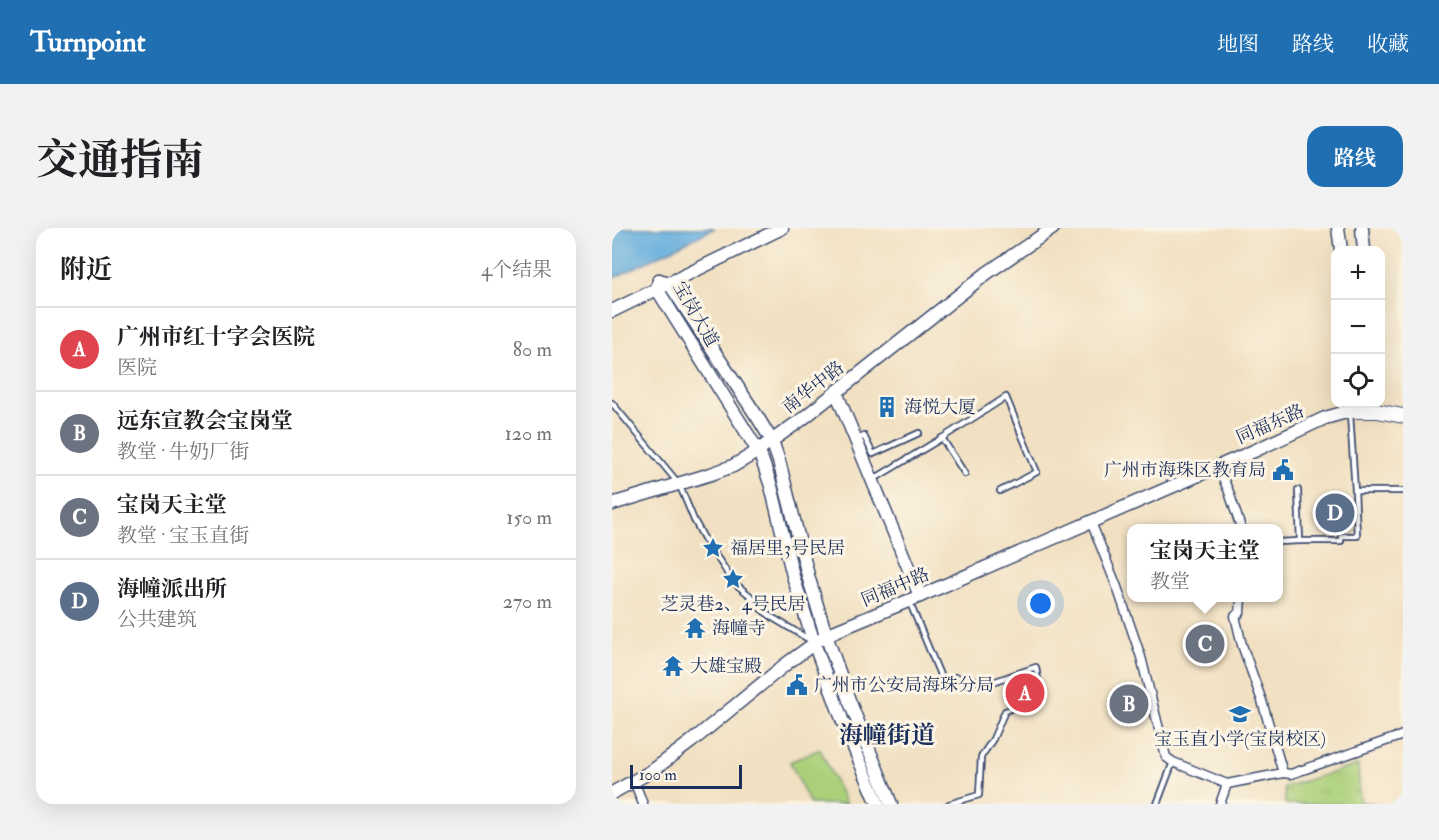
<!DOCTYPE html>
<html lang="zh">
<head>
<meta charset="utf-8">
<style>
  body { margin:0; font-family:"IM FELL Double Pica","Noto Serif SC",serif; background:#f2f2f2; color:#202124 }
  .controls { position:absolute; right:18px; top:18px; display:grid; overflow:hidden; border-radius:12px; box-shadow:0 6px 24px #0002 }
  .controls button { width:54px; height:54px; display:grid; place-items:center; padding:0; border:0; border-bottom:2px solid #e0e0e0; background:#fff; color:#202124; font:30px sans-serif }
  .scale { position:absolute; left:18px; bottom:15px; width:112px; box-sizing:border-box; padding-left:6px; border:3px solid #1b2f5e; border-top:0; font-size:16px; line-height:21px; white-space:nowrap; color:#1b2f5e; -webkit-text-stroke:4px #fcf5e5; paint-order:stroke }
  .you { position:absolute; left:429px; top:376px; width:21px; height:21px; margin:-15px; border:4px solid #fff; border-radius:50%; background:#1a73e8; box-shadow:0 0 0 9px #1a73e833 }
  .badge { display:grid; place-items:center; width:39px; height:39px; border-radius:50%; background:#1f6fb2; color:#fff; font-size:20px; font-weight:700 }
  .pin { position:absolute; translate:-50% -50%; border:3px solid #fff; box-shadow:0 2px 6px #0006 }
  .popup { position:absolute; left:515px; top:296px; width:156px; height:78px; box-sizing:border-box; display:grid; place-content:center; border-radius:12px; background:#fff; filter:drop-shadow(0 2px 4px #0005); font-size:20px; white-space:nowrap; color:#757577 }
  .popup b { font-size:22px; color:#202124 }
  .popup::after { content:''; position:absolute; left:50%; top:100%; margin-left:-12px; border:12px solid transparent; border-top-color:#fff }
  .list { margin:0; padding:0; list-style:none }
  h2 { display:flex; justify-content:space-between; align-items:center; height:78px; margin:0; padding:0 24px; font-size:26px }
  h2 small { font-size:20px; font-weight:400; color:#757577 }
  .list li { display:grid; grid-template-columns:39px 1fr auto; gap:18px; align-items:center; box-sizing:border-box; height:84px; padding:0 24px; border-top:2px solid #e0e0e0 }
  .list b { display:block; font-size:22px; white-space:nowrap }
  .list p { margin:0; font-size:20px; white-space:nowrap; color:#757577 }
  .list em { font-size:20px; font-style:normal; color:#757577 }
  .icon { flex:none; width:33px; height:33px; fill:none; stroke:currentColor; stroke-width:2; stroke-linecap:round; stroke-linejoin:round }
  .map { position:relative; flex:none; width:791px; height:576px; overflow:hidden; border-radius:18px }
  header { display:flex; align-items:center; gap:36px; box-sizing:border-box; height:84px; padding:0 30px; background:#1f6fb2; color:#fff }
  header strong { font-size:28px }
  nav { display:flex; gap:33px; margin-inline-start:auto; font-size:21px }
  .intro { display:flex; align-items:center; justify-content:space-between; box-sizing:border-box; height:144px; padding:0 36px }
  h1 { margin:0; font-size:42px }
  .button { padding:15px 27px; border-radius:18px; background:#1f6fb2; color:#fff; font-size:21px; font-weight:700 }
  main { display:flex; gap:36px; padding:0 36px }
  aside { flex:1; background:#fff; border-radius:18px; box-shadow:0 6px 24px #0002 }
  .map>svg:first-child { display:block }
</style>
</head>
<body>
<header>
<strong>Turnpoint</strong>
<nav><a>地图</a><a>路线</a><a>收藏</a></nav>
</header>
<div class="intro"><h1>交通指南</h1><a class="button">路线</a></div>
<main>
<aside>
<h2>附近<small>4个结果</small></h2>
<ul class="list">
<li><span class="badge" style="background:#e0444e">A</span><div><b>广州市红十字会医院</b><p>医院</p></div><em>80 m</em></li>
<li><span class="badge" style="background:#6b7280">B</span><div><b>远东宣教会宝岗堂</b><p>教堂 · 牛奶厂街</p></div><em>120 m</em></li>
<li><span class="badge" style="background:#6b7280">C</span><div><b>宝岗天主堂</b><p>教堂 · 宝玉直街</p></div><em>150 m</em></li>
<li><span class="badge" style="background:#5c6f8a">D</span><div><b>海幢派出所</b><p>公共建筑</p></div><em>270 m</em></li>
</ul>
</aside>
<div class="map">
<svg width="791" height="576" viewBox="0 0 791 576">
  <defs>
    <pattern id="grass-tufts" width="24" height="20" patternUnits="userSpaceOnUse" patternTransform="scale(1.5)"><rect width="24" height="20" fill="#acd07a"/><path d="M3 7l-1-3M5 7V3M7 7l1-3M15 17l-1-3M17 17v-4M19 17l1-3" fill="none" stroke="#93b36c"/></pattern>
  </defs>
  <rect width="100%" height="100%" fill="#fcf5e5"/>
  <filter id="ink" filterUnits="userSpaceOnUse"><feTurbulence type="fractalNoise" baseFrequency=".0167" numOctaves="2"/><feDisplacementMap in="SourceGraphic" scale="12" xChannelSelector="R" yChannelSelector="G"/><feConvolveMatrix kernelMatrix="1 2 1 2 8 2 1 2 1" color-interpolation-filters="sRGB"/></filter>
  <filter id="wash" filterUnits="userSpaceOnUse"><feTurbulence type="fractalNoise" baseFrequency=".008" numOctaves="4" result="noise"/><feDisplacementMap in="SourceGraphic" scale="24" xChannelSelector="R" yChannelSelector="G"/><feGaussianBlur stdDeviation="1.35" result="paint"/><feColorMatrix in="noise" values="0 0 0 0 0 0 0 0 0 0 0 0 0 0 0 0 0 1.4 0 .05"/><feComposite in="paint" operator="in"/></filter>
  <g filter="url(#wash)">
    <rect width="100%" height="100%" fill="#f1e0c1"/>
    <!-- grass -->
    <path fill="url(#grass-tufts)" stroke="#64806c" stroke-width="1.5" d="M 746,537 L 748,574 L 767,576 L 673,576 L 672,559 Z"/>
    <!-- garden -->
    <path fill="#acd07a" stroke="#64806c" stroke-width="1.5" d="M 208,521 L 234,576 L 198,576 L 178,534 Z"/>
    <!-- water -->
    <path fill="#64addc" stroke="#406e9d" stroke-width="1.5" d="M 0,0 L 103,0 L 0,51 Z"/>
  </g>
  <g filter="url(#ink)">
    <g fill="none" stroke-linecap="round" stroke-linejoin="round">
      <defs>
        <g id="lane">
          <path d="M 0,175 L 67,256 L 82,292 L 93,312 L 111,338 L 120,353 L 141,370 L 148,380 L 161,390 L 198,412"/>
          <path d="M 738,186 L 743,263 L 791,263"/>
          <path d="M 330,210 L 394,169 L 425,244 L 388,263"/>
          <path d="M 246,211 L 252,208 L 261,226 L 307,205"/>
          <path d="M 262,251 L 330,210 L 353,246"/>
          <path d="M 686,262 L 688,313 L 729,313 L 729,308 L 745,308 L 743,263"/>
          <path d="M 666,314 L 688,313"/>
          <path d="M 297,373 L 331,454 L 343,449 L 378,455 L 424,439 L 429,470 L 393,483 L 381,511 L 369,529 L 367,567 L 337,576"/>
          <path d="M 545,576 L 561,534"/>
        </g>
        <g id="street">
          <path d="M 606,239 L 617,264 L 629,300"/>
          <path d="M 479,294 L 505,359 L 529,429 L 554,529 L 561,534 L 615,556 L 608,576"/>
          <path d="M 671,545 L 679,546 L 791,507"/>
          <path d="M 22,553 L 31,576"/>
          <path d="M 615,556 L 671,545 L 650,473 L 630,417 L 623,388 L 628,385 L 629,370"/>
        </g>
        <g id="secondary">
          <path d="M 726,0 L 729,22"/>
          <path d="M 750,0 L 752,22"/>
          <path d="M 47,52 L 57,55 L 146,190 L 160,213 L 167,233 L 197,351 L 214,407 L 237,472 L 279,576"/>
          <path d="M 47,52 L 45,61 L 148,226 L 159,258 L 181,348 L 202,415 L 231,494 L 266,576"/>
          <path d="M 0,83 L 170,0"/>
          <path d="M 224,164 L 308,368"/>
          <path d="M 0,276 L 99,246 L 121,238 L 138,228 L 189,192 L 375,45 L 441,0"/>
          <path d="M 0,565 L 40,543 L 80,513 L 174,436 L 214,407 L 308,368 L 642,223 L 713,190 L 738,183 L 744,176"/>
        </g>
        <path id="primary" d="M 735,176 L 738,183 L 765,183 L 791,188"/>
      </defs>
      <!-- lane casing -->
      <use href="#lane" stroke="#3b4a6d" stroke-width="8"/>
      <!-- street casing -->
      <use href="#street" stroke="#3b4a6d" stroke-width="11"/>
      <!-- secondary casing -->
      <use href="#secondary" stroke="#3b4a6d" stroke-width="15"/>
      <!-- primary casing -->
      <use href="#primary" stroke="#3b4a6d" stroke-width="16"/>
      <!-- lane -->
      <use href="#lane" stroke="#fff" stroke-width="4.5"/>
      <!-- street -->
      <use href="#street" stroke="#fff" stroke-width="8"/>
      <!-- secondary -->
      <use href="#secondary" stroke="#fff" stroke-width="12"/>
      <!-- primary -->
      <use href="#primary" stroke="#fff" stroke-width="14"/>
    </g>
  </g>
  <!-- icons -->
  <defs>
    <symbol id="building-bare" viewBox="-9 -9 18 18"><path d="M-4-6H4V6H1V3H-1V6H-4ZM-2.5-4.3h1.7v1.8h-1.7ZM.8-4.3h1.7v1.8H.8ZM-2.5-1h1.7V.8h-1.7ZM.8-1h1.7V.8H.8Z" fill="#1f6fb2" stroke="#fcf5e5" stroke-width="2.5" paint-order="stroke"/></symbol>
    <symbol id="civic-bare" viewBox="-9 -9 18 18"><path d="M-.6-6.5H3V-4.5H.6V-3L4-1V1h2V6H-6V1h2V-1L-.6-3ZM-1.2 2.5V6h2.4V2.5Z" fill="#1f6fb2" stroke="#fcf5e5" stroke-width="2.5" paint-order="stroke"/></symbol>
    <symbol id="sight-bare" viewBox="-9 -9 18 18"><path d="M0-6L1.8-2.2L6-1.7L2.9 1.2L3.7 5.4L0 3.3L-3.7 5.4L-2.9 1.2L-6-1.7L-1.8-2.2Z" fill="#1f6fb2" stroke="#fcf5e5" stroke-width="2.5" paint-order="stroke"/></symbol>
    <symbol id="temple-bare" viewBox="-9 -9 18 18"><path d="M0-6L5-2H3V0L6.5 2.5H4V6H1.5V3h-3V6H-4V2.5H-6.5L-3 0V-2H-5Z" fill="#1f6fb2" stroke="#fcf5e5" stroke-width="2.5" paint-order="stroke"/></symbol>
    <symbol id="school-bare" viewBox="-9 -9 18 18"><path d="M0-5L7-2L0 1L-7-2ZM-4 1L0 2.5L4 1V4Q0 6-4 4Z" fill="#1f6fb2" stroke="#fcf5e5" stroke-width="2.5" paint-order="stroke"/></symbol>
  </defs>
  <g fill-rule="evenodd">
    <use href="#building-bare" x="260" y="164" width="30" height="30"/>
    <use href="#civic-bare" x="656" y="227" width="30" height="30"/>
    <use href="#sight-bare" x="86" y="305" width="30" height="30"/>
    <use href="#sight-bare" x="106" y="336" width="30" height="30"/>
    <use href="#temple-bare" x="68" y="385" width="30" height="30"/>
    <use href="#temple-bare" x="46" y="423" width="30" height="30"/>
    <use href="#civic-bare" x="170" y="442" width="30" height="30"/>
    <use href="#school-bare" x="613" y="471" width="30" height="30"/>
  </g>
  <g text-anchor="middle" stroke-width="6" stroke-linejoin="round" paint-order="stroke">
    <!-- street labels -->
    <g font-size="18" fill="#1b2f5e" stroke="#fcf5e5">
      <text transform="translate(84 86) rotate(60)" y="6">宝岗大道</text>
      <text transform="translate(201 159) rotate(-38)" y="6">南华中路</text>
      <text transform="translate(658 196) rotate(-24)" y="6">同福东路</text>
      <text transform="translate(283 359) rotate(-23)" y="6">同福中路</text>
    </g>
    <!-- poi labels -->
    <g font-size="18" fill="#1b2f5e" stroke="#fcf5e5" text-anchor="start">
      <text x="292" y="185">海悦大厦</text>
      <text x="654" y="248" text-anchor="end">广州市海珠区教育局</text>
      <text x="118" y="326">福居里3号民居</text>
      <text x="121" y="382" text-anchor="middle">芝灵巷2、4号民居</text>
      <text x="100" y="406">海幢寺</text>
      <text x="78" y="444">大雄宝殿</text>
      <text x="202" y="463">广州市公安局海珠分局</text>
      <text x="628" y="517" text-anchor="middle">宝玉直小学(宝岗校区)</text>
    </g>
    <!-- district labels -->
    <g font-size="24" font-weight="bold" fill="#1b2f5e" stroke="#fcf5e5">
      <text x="275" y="515">海幢街道</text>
    </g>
  </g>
</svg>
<div class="controls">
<button>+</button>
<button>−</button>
<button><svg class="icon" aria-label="locate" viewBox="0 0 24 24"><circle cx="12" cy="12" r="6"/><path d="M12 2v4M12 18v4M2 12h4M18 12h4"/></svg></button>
</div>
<div class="scale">100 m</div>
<div class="you"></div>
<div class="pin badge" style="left:413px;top:465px;background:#e0444e">A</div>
<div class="pin badge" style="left:517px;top:476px;background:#6b7280">B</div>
<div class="pin badge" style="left:593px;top:416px;background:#6b7280">C</div>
<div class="popup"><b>宝岗天主堂</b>教堂</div>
<div class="pin badge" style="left:723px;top:285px;background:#5c6f8a">D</div>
</div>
</main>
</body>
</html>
